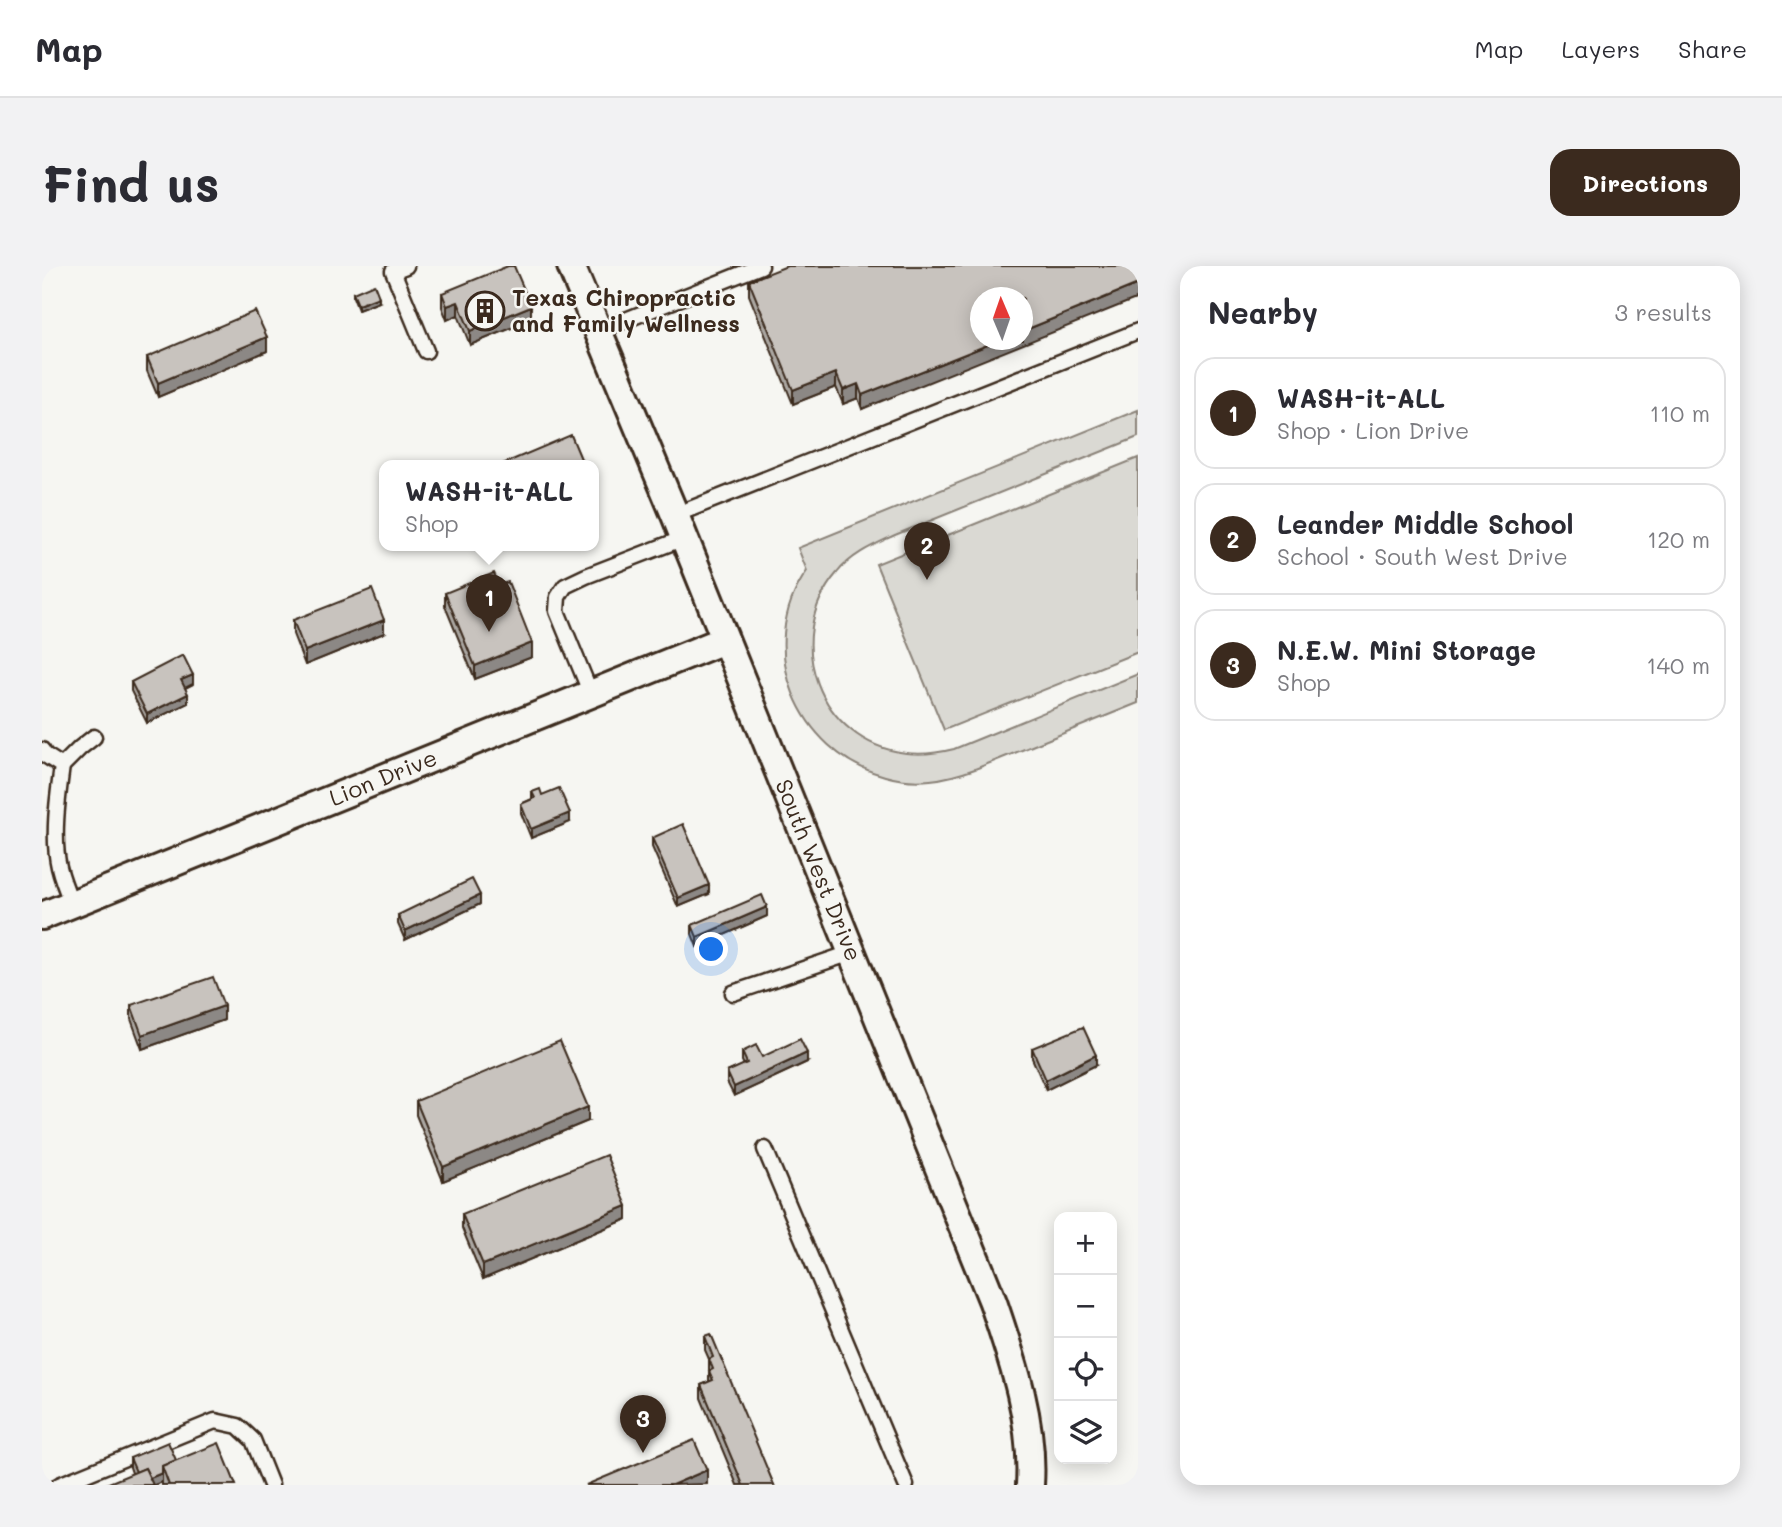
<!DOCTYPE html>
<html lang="en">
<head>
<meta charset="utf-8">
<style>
  body { margin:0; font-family:Mali,sans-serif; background:#f2f2f3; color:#2b2b33 }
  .controls { position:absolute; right:21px; bottom:21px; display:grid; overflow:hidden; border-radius:14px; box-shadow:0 4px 18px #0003 }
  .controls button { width:63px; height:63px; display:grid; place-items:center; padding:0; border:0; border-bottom:2px solid #e1e1e2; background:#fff; color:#2b2b33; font:35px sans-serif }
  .compass { position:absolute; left:928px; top:21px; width:63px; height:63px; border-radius:50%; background:#fff; box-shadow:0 4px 18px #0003; rotate:358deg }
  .you { position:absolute; left:670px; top:684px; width:24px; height:24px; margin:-18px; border:5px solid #fff; border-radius:50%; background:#1a73e8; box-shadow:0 0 0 10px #1a73e833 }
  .badge { display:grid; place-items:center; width:46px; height:46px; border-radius:50%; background:#3b2a1e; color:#fff; font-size:23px; font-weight:700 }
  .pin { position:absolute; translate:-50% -58px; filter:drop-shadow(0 2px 4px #0008) }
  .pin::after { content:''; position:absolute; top:37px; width:24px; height:21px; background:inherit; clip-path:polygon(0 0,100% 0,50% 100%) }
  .popup { position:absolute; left:337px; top:194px; width:220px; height:91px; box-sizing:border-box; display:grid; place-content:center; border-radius:14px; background:#fff; filter:drop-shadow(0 2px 5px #0005); font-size:23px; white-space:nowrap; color:#7c7c81 }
  .popup b { font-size:26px; color:#2b2b33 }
  .popup::after { content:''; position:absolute; left:50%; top:100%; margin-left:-14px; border:14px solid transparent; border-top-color:#fff }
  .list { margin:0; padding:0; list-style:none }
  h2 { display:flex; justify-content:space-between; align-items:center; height:91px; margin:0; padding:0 28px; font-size:30px }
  h2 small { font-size:23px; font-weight:400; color:#7c7c81 }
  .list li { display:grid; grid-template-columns:46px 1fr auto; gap:21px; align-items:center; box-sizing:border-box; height:112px; margin:0 14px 14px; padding:0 14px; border:2px solid #e1e1e2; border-radius:21px }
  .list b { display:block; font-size:26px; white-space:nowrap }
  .list p { margin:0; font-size:23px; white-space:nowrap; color:#7c7c81 }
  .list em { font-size:23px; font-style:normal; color:#7c7c81 }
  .icon { flex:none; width:38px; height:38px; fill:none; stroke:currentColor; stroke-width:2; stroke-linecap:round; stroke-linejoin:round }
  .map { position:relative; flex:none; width:1096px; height:1219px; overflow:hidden; border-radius:21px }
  header { display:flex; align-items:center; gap:42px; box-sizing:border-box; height:98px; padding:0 35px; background:#fff; border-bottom:2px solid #e1e1e2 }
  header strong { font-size:33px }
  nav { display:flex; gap:38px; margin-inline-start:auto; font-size:24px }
  .intro { display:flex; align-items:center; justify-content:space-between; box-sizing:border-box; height:168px; padding:0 42px }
  h1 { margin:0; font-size:49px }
  .button { padding:18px 32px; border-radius:21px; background:#3b2a1e; color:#fff; font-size:24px; font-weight:700 }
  main { display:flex; gap:42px; padding:0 42px }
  aside { flex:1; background:#fff; border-radius:21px; box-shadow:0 4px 18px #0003 }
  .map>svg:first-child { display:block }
</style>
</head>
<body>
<header>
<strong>Map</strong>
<nav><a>Map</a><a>Layers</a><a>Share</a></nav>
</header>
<div class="intro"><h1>Find us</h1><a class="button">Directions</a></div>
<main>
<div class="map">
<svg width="1096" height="1219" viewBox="0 0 1096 1219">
  <rect width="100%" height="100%" fill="#f6f6f2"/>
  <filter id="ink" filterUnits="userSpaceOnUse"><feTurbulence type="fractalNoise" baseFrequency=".0143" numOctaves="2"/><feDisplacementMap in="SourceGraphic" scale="14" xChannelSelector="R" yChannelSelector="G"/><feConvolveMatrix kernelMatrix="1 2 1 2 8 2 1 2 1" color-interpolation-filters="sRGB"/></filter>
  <g filter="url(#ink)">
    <!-- park -->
    <g fill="#dad9d3" stroke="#8a8278" stroke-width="2">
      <path d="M 1096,144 L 1096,171 L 853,269 C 832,279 810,288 795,307 C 739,372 777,477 864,487 C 880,489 896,487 912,483 L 1096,408 L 1096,437 L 933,503 C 903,514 874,519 843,510 C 756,487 711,381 765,305 L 756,282 Z"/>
      <path d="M 1096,192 L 1096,386 L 902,464 L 834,298 Z"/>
    </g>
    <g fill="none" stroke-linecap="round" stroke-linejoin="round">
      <defs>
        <g id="lane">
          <path d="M 364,0 L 351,5 L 384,85"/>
          <path d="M 556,65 L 719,0"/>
          <path d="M 633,249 L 1096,65"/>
          <path d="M 549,428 L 515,345 L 516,331 L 523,320 L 544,310 L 642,272"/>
          <path d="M 0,484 L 3,489 L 20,500 C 16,530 10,571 17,601 C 20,614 25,626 30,638"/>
          <path d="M 20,500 L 38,482 L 52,471"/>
          <path d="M 691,727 L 809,687"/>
          <path d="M 723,883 L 864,1219"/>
          <path d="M 17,1219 L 173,1155 L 196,1160 L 211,1174 L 229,1219"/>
        </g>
        <g id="street">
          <path id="s1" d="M 529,0 L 633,249 L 951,1036 C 971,1095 992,1156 988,1219"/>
          <path id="s2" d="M 0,650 L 682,374"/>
        </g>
      </defs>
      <!-- lane casing -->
      <use href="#lane" stroke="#3b2a1e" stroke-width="19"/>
      <!-- street casing -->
      <use href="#street" stroke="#3b2a1e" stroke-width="32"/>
      <!-- lane -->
      <use href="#lane" stroke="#f6f6f2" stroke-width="14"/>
      <!-- street -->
      <use href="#street" stroke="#f6f6f2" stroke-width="26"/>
    </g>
    <!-- wall -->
    <g fill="#aca8a3" stroke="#3b2a1e" stroke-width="2">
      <path d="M 1096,0 L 820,143 L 816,132 L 801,138 L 794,121 L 751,138 L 707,29 L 707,15 Z"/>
      <path d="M 311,27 L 337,36 L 316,44 L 311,31 Z"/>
      <path d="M 400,27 L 489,54 L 428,79 L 416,49 L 405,54 L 400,41 Z"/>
      <path d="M 225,85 L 116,131 L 105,105 L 105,91 Z"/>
      <path d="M 457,319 L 490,391 L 433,413 L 403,340 L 403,327 Z"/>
      <path d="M 251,354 L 342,367 L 263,399 L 251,368 Z"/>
      <path d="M 89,416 L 151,418 L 143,422 L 146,437 L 105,457 L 89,425 Z"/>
      <path d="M 490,526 L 500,529 L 528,556 L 489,572 L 479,547 L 479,538 L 490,533 Z"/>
      <path d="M 610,572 L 667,628 L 636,641 L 610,581 Z"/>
      <path d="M 438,638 L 363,674 L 356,658 L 356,649 Z"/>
      <path d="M 725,650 L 655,681 L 650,668 L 650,659 Z"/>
      <path d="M 89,739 L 182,754 L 100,783 L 89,753 Z"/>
      <path d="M 990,782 L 1054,799 L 1004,824 L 990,792 Z"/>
      <path d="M 700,786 L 720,791 L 765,796 L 692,830 L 685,816 L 685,806 L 702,799 L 700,795 Z"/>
      <path d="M 374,835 L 546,855 L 401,915 L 374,849 Z"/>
      <path d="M 420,948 L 585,953 L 441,1013 L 420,962 Z"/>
      <path d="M 663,1070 L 732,1219 L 695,1219 L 659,1132 L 659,1119 L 667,1116 L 667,1093 L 663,1084 Z"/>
      <path d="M 88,1192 L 134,1194 L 194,1219 L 120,1219 L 120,1216 L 90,1207 L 88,1201 Z"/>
    </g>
    <!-- shaded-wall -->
    <g fill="#8c8885" stroke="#3b2a1e" stroke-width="2">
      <path d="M 1096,18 L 1096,32 L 820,143 L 820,129 L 958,74 L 981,74 L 981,65 Z"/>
      <path d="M 337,31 L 337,36 L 316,44 L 316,39 Z"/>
      <path d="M 416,36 L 416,49 L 405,54 L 405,40 Z"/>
      <path d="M 489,40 L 489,54 L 428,79 L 428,65 Z"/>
      <path d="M 225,71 L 225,85 L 116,131 L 116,117 Z"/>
      <path d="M 794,107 L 794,121 L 751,138 L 751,124 Z"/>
      <path d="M 816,118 L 816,132 L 801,138 L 801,124 Z"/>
      <path d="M 342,354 L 342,367 L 263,399 L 263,385 Z"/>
      <path d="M 490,377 L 490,391 L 433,413 L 433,400 Z"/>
      <path d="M 151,409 L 151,418 L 139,424 L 139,414 Z"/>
      <path d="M 146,428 L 146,437 L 105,457 L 105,448 Z"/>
      <path d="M 528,547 L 528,556 L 489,572 L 489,563 Z"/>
      <path d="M 667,619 L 667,628 L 636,641 L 636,632 Z"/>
      <path d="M 438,629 L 438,638 L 363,674 L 363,665 Z"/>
      <path d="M 725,641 L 725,650 L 655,681 L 655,671 Z"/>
      <path d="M 182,740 L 182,754 L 100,783 L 100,769 Z"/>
      <path d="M 765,787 L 765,796 L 692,830 L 692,821 Z"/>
      <path d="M 1054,789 L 1054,799 L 1004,824 L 1004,814 Z"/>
      <path d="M 546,841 L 546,855 L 401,915 L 401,901 Z"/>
      <path d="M 585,940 L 585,953 L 441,1013 L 441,999 Z"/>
      <path d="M 665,1204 L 665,1218 L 630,1219 Z"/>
      <path d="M 120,1207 L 120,1216 L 112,1219 L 98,1219 L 98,1216 Z"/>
    </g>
    <!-- building -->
    <g fill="#c8c3be" stroke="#3b2a1e" stroke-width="2">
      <path d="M 466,0 L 472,0 L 489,40 L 428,65 L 416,36 L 405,40 L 400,27 Z"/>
      <path d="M 745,0 L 1096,0 L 1096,18 L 981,65 L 981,32 L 939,32 L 939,74 L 958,74 L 820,129 L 816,118 L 801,124 L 794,107 L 751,124 L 707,15 Z"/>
      <path d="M 332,18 L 337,31 L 316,39 L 311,27 Z"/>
      <path d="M 213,45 L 225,71 L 116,117 L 105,91 Z"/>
      <path d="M 529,169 L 542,200 L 456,200 Z"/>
      <path d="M 452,307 L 457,319 L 466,316 L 490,377 L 433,400 L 403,327 Z"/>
      <path d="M 330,323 L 342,354 L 263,385 L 251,354 Z"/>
      <path d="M 141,389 L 151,409 L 139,414 L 146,428 L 105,448 L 89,416 Z"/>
      <path d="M 517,522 L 528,547 L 489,563 L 479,538 L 493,532 L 490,526 L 498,523 L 500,529 Z"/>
      <path d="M 641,558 L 667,619 L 636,632 L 610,572 Z"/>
      <path d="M 430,613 L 438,629 L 363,665 L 356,649 Z"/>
      <path d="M 720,629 L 725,641 L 655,671 L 650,659 Z"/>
      <path d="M 171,711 L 182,740 L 100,769 L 89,739 Z"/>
      <path d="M 1041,761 L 1054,789 L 1004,814 L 990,782 Z"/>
      <path d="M 758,773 L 765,787 L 692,821 L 685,806 L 705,797 L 700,786 L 714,779 L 720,791 Z"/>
      <path d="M 518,775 L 546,841 L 401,901 L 374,835 Z"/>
      <path d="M 564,889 L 585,940 L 441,999 L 420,948 Z"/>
      <path d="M 669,1068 L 732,1219 L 701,1219 L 659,1119 L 671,1114 L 667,1105 L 671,1103 L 667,1093 L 671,1091 L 663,1070 Z"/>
      <path d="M 652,1174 L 665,1204 L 630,1219 L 544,1219 Z"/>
      <path d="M 126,1176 L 134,1194 L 120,1200 L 120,1207 L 108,1212 L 103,1202 L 94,1206 L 88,1192 Z"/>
      <path d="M 177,1177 L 194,1219 L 127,1219 L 120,1200 Z"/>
      <path d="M 103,1202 L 111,1219 L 62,1219 Z"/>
    </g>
  </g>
  <!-- icons -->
  <defs>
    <symbol id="building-ring" viewBox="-11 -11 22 22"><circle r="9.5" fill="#f6f6f2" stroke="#3b2a1e" stroke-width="1.5"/><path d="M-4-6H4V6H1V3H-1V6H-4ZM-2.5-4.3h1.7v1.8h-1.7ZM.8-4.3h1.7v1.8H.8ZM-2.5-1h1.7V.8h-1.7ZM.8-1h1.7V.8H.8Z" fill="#3b2a1e"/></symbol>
  </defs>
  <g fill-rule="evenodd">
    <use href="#building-ring" x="421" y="23" width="44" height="44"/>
  </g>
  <g text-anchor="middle" stroke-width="5" stroke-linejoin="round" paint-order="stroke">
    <!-- poi labels -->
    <g font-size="23" font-weight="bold" fill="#3b2a1e" stroke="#f6f6f2" text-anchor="start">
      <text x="470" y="40">Texas Chiropractic<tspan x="470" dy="26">and Family Wellness</tspan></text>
    </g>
    <!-- street labels -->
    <g font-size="23" fill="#3b2a1e" stroke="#f6f6f2">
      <text dy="8" stroke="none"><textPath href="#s2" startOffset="368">Lion Drive</textPath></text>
      <text dy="8" stroke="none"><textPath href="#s1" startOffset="653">South West Drive</textPath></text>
    </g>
  </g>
</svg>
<div class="controls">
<button>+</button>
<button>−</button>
<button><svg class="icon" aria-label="locate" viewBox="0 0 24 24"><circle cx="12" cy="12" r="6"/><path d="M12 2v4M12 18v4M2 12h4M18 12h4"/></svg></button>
<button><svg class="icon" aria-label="layers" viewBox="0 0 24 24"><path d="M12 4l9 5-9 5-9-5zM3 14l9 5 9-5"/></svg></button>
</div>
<svg class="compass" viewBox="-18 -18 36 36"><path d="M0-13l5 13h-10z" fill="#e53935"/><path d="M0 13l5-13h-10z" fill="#7c7c81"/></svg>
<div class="you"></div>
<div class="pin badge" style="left:447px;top:366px">1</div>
<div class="popup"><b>WASH-it-ALL</b>Shop</div>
<div class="pin badge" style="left:885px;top:314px">2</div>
<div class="pin badge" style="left:601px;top:1187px">3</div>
</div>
<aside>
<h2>Nearby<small>3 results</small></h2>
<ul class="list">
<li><span class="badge">1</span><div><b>WASH-it-ALL</b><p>Shop · Lion Drive</p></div><em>110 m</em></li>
<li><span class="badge">2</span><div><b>Leander Middle School</b><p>School · South West Drive</p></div><em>120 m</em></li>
<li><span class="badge">3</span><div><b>N.E.W. Mini Storage</b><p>Shop</p></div><em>140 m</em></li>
</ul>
</aside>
</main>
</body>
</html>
